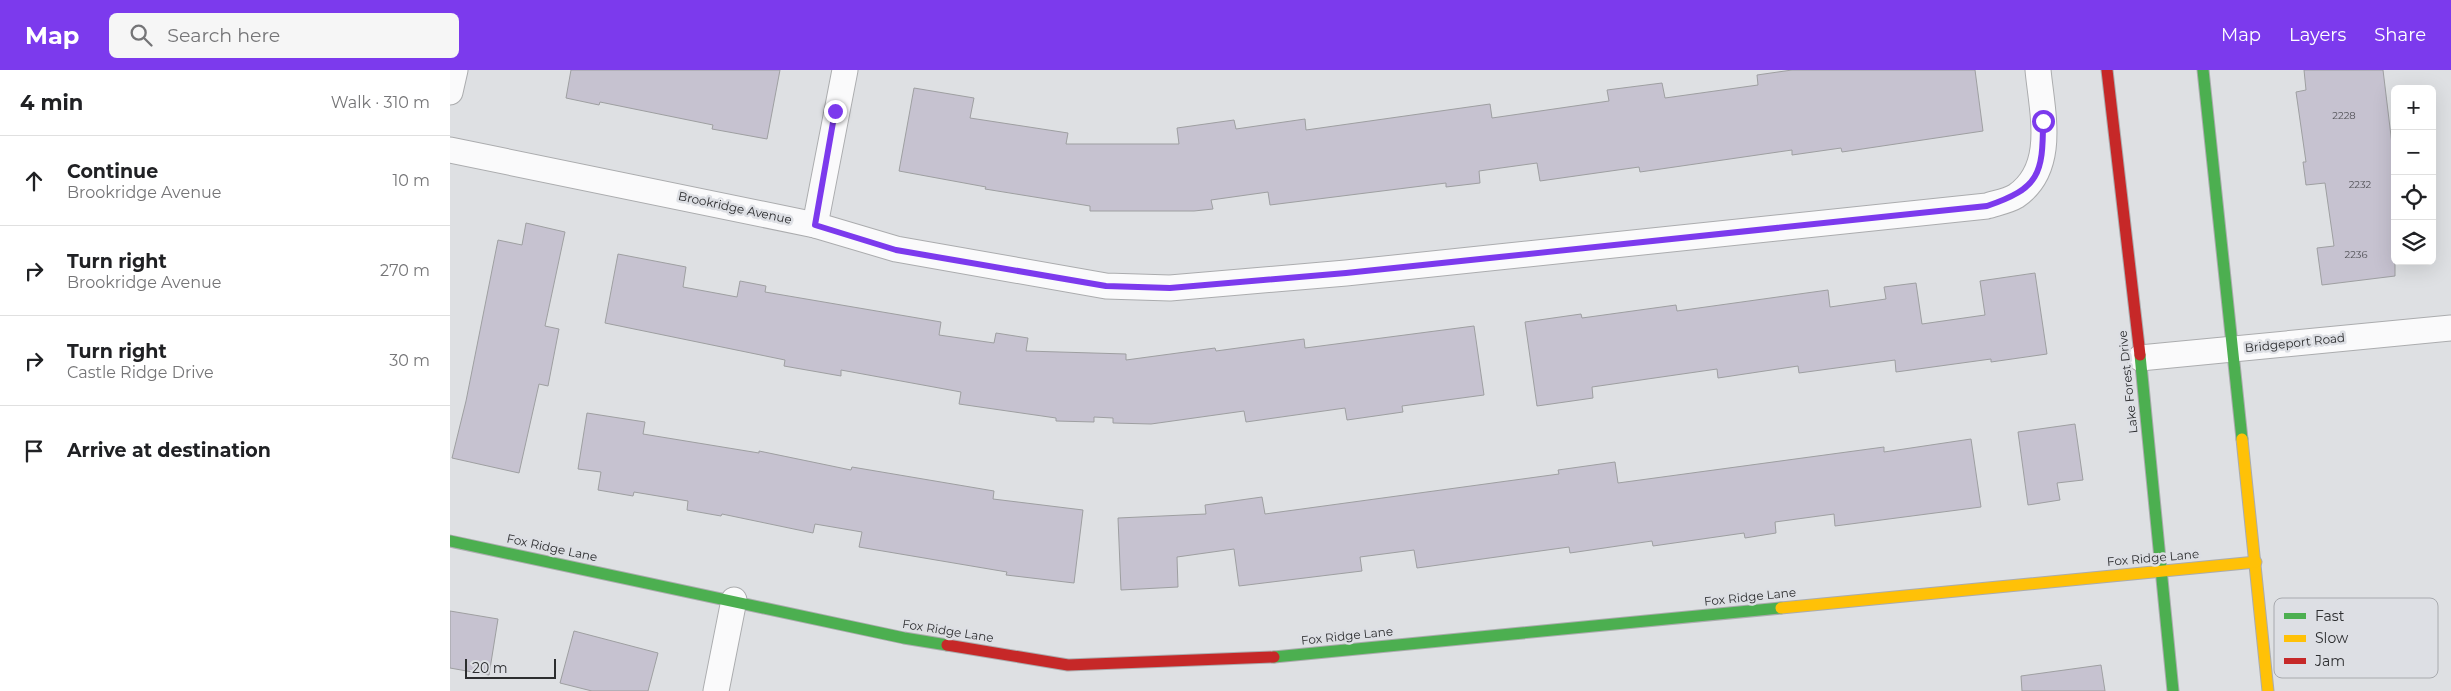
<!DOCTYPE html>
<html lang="en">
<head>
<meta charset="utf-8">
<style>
  body { margin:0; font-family:Montserrat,sans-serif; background:#f6f6f6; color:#202124 }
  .controls { position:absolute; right:15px; top:15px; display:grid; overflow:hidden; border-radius:8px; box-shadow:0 5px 20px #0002 }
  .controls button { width:45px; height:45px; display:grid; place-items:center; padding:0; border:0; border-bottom:1px solid #e0e0e0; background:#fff; color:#202124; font:25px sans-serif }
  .scale { position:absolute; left:15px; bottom:12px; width:91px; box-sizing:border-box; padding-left:5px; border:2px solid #2c2d2f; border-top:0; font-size:14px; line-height:18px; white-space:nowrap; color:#2c2d2f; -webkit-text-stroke:4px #dddfe4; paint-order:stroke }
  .stop { position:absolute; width:15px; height:15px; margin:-11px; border:4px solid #7c3aed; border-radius:50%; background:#fff }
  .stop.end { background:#7c3aed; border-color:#fff; box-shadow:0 1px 5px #0008 }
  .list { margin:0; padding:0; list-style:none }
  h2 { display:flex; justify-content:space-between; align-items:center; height:65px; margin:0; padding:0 20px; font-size:21px }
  h2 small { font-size:16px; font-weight:400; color:#757577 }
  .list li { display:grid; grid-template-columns:32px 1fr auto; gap:15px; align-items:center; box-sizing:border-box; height:90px; padding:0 20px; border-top:1px solid #e0e0e0 }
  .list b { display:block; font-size:19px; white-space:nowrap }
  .list p { margin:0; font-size:16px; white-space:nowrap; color:#757577 }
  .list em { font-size:16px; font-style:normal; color:#757577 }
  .icon { flex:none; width:28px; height:28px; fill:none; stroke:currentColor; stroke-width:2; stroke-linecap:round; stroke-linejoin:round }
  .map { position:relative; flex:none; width:2001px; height:621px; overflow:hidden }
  header { display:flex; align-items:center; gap:30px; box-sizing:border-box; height:70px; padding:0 25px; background:#7c3aed; color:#fff }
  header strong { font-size:24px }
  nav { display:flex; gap:28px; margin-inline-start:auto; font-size:18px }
  .search { width:350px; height:45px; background:#f6f6f6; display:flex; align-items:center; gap:12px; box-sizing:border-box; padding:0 18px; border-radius:8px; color:#757577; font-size:19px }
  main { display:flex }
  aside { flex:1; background:#fff }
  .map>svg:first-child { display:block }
</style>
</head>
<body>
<header>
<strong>Map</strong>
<div class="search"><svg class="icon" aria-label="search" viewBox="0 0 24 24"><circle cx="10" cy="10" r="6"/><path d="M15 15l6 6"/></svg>Search here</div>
<nav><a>Map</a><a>Layers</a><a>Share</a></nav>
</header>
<main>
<aside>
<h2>4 min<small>Walk · 310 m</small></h2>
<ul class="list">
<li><svg class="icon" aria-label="ahead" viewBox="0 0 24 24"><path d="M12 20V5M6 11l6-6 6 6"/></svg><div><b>Continue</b><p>Brookridge Avenue</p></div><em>10 m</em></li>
<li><svg class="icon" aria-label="right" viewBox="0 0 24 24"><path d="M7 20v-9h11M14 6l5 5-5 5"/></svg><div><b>Turn right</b><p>Brookridge Avenue</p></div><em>270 m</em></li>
<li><svg class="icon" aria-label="right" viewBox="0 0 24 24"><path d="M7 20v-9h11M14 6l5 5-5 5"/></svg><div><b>Turn right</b><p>Castle Ridge Drive</p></div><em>30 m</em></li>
<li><svg class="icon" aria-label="arrive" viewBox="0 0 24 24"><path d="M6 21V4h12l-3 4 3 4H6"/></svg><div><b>Arrive at destination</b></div></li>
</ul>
</aside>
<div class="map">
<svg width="2001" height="621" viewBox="0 0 2001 621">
  <rect width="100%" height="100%" fill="#dee0e3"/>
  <!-- building -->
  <g fill="#c6c2d0" stroke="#9e9fa1">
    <path d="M 121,0 L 330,0 L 317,69 L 262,59 L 263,55 L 150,32 L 149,35 L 116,28 Z"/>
    <path d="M 1342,0 L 1525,0 L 1533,61 L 1392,82 L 1391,78 L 1342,85 L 1342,80 L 1190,102 L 1189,97 L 1090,111 L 1087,93 L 1029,101 L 1030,113 L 996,117 L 996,113 L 820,135 L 818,122 L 761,130 L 763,139 L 744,141 L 640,141 L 640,136 L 535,119 L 536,117 L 449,101 L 464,18 L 524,28 L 520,48 L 618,63 L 616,74 L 729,74 L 727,58 L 784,50 L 786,59 L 855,49 L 856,60 L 1040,34 L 1042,48 L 1159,31 L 1157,20 L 1212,13 L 1215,28 L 1308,15 L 1307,5 Z"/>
    <path d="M 1854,0 L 1933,0 L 1945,99 L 1945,206 L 1872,215 L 1867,178 L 1884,176 L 1875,113 L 1856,115 L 1853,92 L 1856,92 L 1846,22 L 1856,20 Z"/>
    <path d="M 76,153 L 115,162 L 95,256 L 109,259 L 98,316 L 89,314 L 69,403 L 2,388 L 16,331 L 48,170 L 72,175 Z"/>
    <path d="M 168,184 L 236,197 L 233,217 L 287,227 L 290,211 L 316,216 L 315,222 L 491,252 L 489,265 L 544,273 L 546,263 L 578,268 L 576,281 L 676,284 L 676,290 L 765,278 L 766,281 L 854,269 L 855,278 L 1024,256 L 1034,325 L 952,336 L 953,342 L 897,350 L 895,338 L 796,352 L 794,341 L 701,354 L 663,353 L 663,348 L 644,347 L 644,352 L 606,351 L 606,348 L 509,334 L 511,322 L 391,300 L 391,306 L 334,296 L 335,290 L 155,253 Z"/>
    <path d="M 1585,203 L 1597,284 L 1541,292 L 1541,289 L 1446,302 L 1445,290 L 1349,303 L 1348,296 L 1268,308 L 1267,299 L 1142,317 L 1143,328 L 1087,336 L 1075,252 L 1131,244 L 1132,248 L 1226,235 L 1227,241 L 1378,220 L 1380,237 L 1436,229 L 1434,217 L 1466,213 L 1472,254 L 1535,245 L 1530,211 Z"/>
    <path d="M 137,343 L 195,352 L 193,364 L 309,383 L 309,381 L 401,400 L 402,397 L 544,421 L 543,429 L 633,440 L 624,513 L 556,505 L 557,502 L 409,477 L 412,462 L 365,454 L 363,463 L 272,444 L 271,446 L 237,440 L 238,431 L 184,422 L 183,426 L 148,420 L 151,402 L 128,399 Z"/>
    <path d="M 1625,354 L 1633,410 L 1607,413 L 1610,430 L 1578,435 L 1568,362 Z"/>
    <path d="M 1521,369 L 1531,437 L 1385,456 L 1384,444 L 1325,452 L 1326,463 L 1295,468 L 1294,463 L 1203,476 L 1202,471 L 1120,483 L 1119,477 L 967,498 L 964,480 L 910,487 L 912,501 L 789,516 L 784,479 L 727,487 L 728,517 L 671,520 L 668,448 L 756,444 L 755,435 L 812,427 L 815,444 L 1109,404 L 1108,400 L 1165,392 L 1168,413 L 1434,377 L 1434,382 Z"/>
    <path d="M 0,541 L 48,549 L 39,605 L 0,598 Z"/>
    <path d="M 124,561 L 208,583 L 198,621 L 142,621 L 110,613 Z"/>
    <path d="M 1651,595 L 1655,621 L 1572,621 L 1571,606 Z"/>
  </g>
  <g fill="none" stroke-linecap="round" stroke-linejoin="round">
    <defs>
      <g id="street">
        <path d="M 0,22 L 5,0"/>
        <path d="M 0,80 L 365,155 L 446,179 L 656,216 L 720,218 L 896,203 L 1537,136 C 1546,133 1558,131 1566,126 C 1607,98 1592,42 1588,0"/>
        <path d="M 365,155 L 395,0"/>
        <path d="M 1690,288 L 2001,258"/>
        <path d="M 266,621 L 284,530"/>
      </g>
      <g id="fast">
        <path d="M 1753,0 L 1792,369"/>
        <path d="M 1690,285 L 1723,621"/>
        <path d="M 0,471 L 454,568 L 497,575"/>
        <path d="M 824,587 L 1331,538"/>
      </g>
      <g id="slow">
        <path d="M 1792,369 L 1818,621"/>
        <path d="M 1331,538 L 1806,492"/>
      </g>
      <g id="jam">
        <path d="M 1657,0 L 1690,285"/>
        <path d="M 497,575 L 618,595 L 824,587"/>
      </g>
    </defs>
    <!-- street casing -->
    <use href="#street" stroke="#abacae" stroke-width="27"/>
    <!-- fast casing -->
    <use href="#fast" stroke="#abacae" stroke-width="13"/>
    <!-- slow casing -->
    <use href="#slow" stroke="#abacae" stroke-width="13"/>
    <!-- jam casing -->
    <use href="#jam" stroke="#abacae" stroke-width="13"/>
    <!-- street -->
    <use href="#street" stroke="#fafafb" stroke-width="25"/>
    <!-- fast -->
    <use href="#fast" stroke="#4caf50" stroke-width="11"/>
    <!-- slow -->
    <use href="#slow" stroke="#ffc107" stroke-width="11"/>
    <!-- jam -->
    <use href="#jam" stroke="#c62828" stroke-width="11"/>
  </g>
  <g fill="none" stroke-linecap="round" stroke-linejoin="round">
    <!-- route -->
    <path stroke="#7c3aed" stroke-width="6" d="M 385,41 L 365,155 L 446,180 L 504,190 L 656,216 L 720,218 L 896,203 L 1537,136 C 1589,118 1593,105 1593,51"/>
  </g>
  <g text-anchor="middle" stroke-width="5" stroke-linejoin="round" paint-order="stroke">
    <!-- number labels -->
    <g font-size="10" fill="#525257">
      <text x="1894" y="49">2228</text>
      <text x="1910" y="118">2232</text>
      <text x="1906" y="188">2236</text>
    </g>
    <!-- street labels -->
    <g font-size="12" fill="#2c2d2f" stroke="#dddfe4">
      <text transform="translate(285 138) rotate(12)" y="4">Brookridge Avenue</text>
      <text transform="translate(1845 273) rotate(-6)" y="4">Bridgeport Road</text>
      <text transform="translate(1678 312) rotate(-96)" y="4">Lake Forest Drive</text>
      <text transform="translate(102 478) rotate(12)" y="4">Fox Ridge Lane</text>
      <text transform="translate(1703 488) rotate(-5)" y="4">Fox Ridge Lane</text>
      <text transform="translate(1300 527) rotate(-6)" y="4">Fox Ridge Lane</text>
      <text transform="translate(498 561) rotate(9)" y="4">Fox Ridge Lane</text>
      <text transform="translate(897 566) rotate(-6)" y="4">Fox Ridge Lane</text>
    </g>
  </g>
  <!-- legend -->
  <rect x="1824" y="528" width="164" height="80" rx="8" fill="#dddfe4" stroke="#a8aaae" stroke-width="1"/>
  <rect x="1834" y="543" width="22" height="6" fill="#4caf50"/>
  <rect x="1834" y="565" width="22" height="7" fill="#ffc107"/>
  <rect x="1834" y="588" width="22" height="6" fill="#c62828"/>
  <g font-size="14" fill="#2c2d2f">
    <text x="1865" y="551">Fast</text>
    <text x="1865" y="573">Slow</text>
    <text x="1865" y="596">Jam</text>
  </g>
</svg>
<div class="controls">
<button>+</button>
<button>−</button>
<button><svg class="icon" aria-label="locate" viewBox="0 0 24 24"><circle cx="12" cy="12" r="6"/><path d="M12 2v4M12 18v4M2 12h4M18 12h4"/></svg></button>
<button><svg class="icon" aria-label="layers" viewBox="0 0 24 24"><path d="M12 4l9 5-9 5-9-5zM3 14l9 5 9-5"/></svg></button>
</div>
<div class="scale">20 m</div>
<div class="stop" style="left:1593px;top:51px"></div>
<div class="stop end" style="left:385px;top:41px"></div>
</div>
</main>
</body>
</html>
